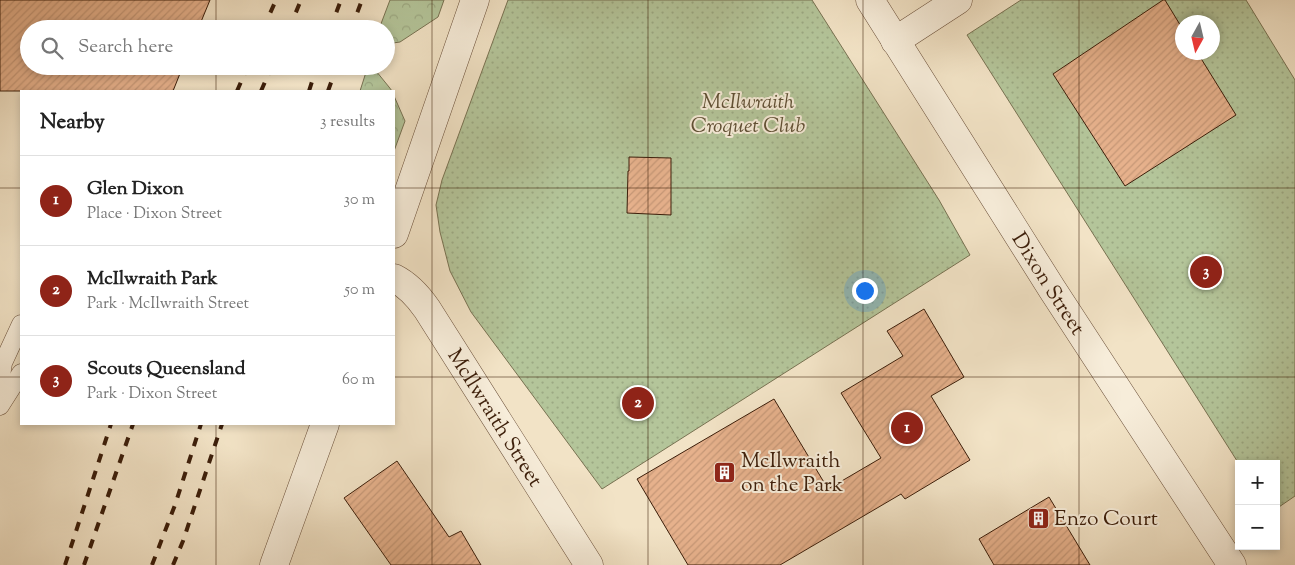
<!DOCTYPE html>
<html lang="en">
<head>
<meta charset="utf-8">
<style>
  body { margin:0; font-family:"Sorts Mill Goudy",serif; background:#f6f6f6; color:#222 }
  .controls { position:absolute; right:15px; bottom:15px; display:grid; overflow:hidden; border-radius:0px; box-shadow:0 2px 8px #0003 }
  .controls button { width:45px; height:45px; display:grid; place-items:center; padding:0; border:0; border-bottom:1px solid #e0e0e0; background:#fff; color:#222; font:25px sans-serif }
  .compass { position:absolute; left:1175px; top:15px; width:45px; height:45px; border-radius:50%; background:#fff; box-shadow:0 2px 8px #0003; rotate:188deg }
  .you { position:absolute; left:864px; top:290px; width:18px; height:18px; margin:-12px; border:4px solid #fff; border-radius:50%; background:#1a73e8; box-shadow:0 0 0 8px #1a73e833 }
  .badge { display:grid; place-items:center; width:32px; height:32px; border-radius:50%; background:#8f2418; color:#fff; font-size:16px; font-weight:700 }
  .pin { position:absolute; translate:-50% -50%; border:2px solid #fff; box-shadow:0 1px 5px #0006 }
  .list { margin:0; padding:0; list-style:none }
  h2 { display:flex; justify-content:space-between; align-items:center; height:65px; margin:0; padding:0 20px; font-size:21px }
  h2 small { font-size:16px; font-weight:400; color:#767676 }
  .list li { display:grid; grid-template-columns:32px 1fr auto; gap:15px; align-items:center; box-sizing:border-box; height:90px; padding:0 20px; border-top:1px solid #e0e0e0 }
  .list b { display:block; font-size:19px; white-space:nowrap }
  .list p { margin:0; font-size:16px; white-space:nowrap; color:#767676 }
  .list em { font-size:16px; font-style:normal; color:#767676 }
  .icon { flex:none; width:28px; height:28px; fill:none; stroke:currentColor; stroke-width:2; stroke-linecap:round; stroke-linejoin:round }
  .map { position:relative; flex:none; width:1295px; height:565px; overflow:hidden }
  .search { position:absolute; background:#fff; box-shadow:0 2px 8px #0003; left:20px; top:20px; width:375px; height:55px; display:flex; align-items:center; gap:12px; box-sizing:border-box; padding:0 18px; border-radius:28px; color:#767676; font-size:19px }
  .panel { position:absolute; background:#fff; box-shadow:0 2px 8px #0003; left:20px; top:90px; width:375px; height:335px; border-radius:0px }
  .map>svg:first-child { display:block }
</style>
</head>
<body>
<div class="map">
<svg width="1295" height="565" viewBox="0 0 1295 565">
  <defs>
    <pattern id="forest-crowns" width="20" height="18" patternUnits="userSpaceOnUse" patternTransform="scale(1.25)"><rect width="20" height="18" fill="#b4c59a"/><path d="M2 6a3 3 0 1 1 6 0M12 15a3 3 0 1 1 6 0" fill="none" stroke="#9ca983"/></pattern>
    <pattern id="park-dots" width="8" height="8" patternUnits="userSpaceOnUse" patternTransform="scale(1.25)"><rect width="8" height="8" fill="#b4c59a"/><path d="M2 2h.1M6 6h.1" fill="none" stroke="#9ca983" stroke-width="1.8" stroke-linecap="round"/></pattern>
    <pattern id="building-hatch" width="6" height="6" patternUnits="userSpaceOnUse" patternTransform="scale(1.25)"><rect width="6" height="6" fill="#e6b18c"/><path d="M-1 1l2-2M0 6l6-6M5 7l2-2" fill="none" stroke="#c69877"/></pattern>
  </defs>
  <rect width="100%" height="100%" fill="#f2e3c6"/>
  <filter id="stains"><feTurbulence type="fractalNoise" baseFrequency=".004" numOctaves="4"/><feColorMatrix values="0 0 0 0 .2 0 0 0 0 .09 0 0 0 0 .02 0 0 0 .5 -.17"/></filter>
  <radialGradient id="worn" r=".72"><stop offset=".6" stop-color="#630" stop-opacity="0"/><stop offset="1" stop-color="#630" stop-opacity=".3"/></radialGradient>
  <!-- forest -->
  <g fill="url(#forest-crowns)" stroke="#787252">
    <path d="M 390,0 L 444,0 L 438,17 L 400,42 L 386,44 L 386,29 L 379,29 Z"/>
    <path d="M 368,66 L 372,66 L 389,87 L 392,91 L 360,91 Z"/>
    <path d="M 394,96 L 405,121 L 394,151 Z"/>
  </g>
  <!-- park -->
  <g fill="url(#park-dots)" stroke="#787252" fill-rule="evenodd">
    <path d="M 508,0 L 812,0 L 939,200 L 970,255 L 602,489 L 471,312 L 450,271 L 440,232 L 436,205 L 442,180 Z"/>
    <path d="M 1021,0 L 1246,0 L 1295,80 L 1295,496 L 1276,509 L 1276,464 L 1239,464 L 967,35 ZM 1182,22 L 1212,22 L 1212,52 L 1182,52 Z"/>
  </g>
  <!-- building -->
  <g fill="url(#building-hatch)" stroke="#3c1e0a">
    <path d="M 0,0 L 210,0 L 198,29 L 29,29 L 29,66 L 183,66 L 173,91 L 0,91 Z"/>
    <path d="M 1163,0 L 1165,0 L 1182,28 L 1182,52 L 1197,52 L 1236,115 L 1125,186 L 1053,74 Z"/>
    <path d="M 629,157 L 671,158 L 671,215 L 627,213 L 628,171 L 629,171 Z"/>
    <path d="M 924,309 L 964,377 L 931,396 L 970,460 L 905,499 L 901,494 L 780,565 L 688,565 L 637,479 L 774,399 L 828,489 L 881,458 L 841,393 L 903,356 L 887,331 Z"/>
    <path d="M 397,461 L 449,537 L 461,531 L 481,565 L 391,565 L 344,498 Z"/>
    <path d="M 1049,497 L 1090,565 L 994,565 L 979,539 Z"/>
  </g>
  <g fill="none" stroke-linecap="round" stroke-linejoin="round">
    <defs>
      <g id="lane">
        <path d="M 0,383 L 3,363 L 21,324"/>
        <path d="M 0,406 L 21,373"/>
      </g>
      <g id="street">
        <path id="s1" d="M 870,0 L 1052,289 L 1232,565"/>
        <path d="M 895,41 L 958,0"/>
        <path d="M 394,234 L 475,0"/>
        <path id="s2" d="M 394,278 C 408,285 418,296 427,309 L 589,565"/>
        <path d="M 274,565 L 325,424"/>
      </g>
    </defs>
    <!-- lane casing -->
    <use href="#lane" stroke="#6a4f39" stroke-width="19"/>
    <!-- street casing -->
    <use href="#street" stroke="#6a4f39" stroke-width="29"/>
    <!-- lane -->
    <use href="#lane" stroke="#f7edda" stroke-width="18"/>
    <!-- street -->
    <use href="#street" stroke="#f7edda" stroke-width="28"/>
    <!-- rail -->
    <g stroke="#3c1e0a" stroke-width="4" stroke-dasharray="9 9" stroke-linecap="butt">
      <path d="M 263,29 L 276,0"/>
      <path d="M 289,29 L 301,0"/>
      <path d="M 330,29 L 341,0"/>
      <path d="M 351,29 L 362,0"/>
      <path d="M 237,91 L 248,66"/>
      <path d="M 261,91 L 272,66"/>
      <path d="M 309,91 L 317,66"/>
      <path d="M 328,91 L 337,66"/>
      <path d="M 65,565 L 111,424"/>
      <path d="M 84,565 L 133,424"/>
      <path d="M 152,565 L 175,505 L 201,424"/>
      <path d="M 173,565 L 183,541 L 222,424"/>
    </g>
  </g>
  <!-- grid -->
  <path fill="none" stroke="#3c1e0a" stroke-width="1" stroke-opacity="0.55" d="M 216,0 L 216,29M 432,0 L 432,565M 648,0 L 648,565M 863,0 L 863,565M 1079,0 L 1079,565M 216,66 L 216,91M 0,188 L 21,188M 394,188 L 1295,188M 0,377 L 21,377M 394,377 L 1295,377M 216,424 L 216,565"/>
  <!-- icons -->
  <defs>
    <symbol id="building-square" viewBox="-11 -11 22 22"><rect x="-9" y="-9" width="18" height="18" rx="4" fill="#8f2418" stroke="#f7edda"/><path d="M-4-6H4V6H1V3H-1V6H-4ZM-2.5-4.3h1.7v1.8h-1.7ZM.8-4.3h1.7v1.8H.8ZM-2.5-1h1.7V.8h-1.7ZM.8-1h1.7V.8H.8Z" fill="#fff"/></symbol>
  </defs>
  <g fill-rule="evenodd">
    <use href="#building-square" x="712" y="460" width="25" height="25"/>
    <use href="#building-square" x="1026" y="506" width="25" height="25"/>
  </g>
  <g text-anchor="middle" stroke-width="4" stroke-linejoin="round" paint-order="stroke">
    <!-- park labels -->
    <g font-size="21" font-style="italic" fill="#605035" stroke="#f7edda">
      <text x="748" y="108">McIlwraith<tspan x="748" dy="24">Croquet Club</tspan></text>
    </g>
    <!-- street labels -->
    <g font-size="21" fill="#3c1e0a" stroke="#f7edda">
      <text dy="7" stroke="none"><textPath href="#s1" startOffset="335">Dixon Street</textPath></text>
      <text dy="7" stroke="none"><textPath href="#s2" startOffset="174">McIlwraith Street</textPath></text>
    </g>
    <!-- poi labels -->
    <g font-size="21" fill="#3c1e0a" stroke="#f7edda" text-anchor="start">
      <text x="741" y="467">McIlwraith<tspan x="741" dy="24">on the Park</tspan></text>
      <text x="1054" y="525">Enzo Court</text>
    </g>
  </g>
  <rect width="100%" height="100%" filter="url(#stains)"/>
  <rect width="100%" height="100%" fill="url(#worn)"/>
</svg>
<div class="controls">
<button>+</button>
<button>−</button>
</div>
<svg class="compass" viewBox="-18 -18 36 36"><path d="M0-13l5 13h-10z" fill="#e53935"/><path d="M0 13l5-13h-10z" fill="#767676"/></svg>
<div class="you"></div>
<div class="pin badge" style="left:907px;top:428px">1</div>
<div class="pin badge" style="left:638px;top:403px">2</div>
<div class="pin badge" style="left:1206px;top:272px">3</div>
<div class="search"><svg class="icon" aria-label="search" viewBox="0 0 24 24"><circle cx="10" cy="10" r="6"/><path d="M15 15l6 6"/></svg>Search here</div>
<section class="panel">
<h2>Nearby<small>3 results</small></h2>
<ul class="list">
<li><span class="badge">1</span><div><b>Glen Dixon</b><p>Place · Dixon Street</p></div><em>30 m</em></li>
<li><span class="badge">2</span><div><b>McIlwraith Park</b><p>Park · McIlwraith Street</p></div><em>50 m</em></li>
<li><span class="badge">3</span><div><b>Scouts Queensland</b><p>Park · Dixon Street</p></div><em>60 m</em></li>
</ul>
</section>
</div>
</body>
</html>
